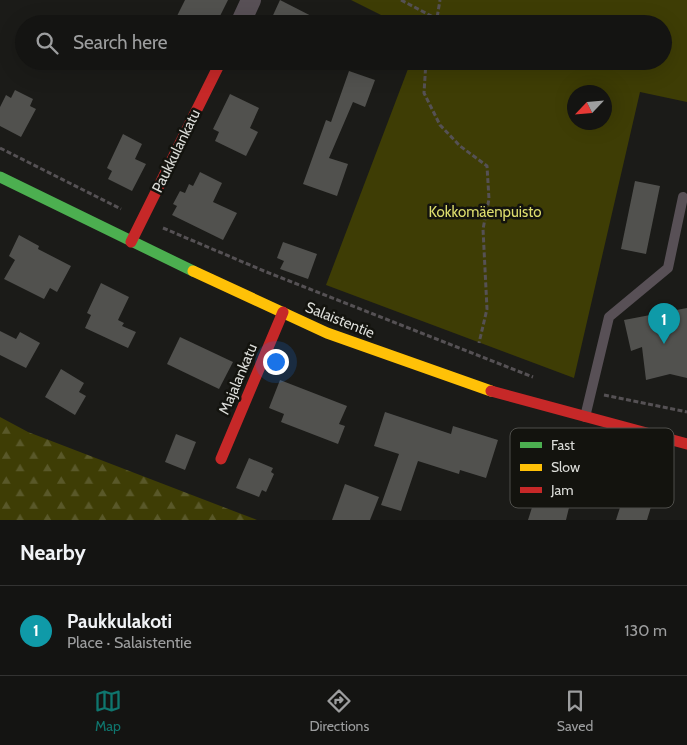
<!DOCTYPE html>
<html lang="en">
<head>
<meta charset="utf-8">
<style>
  body { margin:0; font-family:Cabin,sans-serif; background:#212120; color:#f1f3f6 }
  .compass { position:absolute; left:567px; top:85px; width:45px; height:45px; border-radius:50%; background:#141412; box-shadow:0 5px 20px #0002; rotate:244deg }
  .you { position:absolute; left:275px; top:361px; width:18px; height:18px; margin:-12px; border:4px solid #fff; border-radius:50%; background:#1a73e8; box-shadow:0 0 0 8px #1a73e833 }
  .badge { display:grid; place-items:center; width:32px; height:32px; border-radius:50%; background:#0f766e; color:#fff; font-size:16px; font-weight:700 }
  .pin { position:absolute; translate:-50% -41px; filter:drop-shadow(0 1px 2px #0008) }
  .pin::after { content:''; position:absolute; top:26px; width:18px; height:15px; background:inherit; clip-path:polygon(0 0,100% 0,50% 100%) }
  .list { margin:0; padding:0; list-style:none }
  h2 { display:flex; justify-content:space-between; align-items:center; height:65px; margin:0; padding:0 20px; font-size:21px }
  h2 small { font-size:16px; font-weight:400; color:#9d9e9f }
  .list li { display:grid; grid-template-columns:32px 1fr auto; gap:15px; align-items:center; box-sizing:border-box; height:90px; padding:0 20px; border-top:1px solid #333332 }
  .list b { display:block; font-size:19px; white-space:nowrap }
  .list p { margin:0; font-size:16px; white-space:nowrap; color:#9d9e9f }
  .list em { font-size:16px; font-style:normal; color:#9d9e9f }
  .icon { flex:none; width:28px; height:28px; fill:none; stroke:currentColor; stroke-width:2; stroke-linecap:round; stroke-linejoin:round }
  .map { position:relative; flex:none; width:687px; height:520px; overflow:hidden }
  .search { position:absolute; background:#141412; box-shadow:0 5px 20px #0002; left:15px; right:15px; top:15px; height:55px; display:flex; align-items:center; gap:12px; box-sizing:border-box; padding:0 18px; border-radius:28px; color:#9d9e9f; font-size:19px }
  .sheet { height:155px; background:#141412 }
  nav { display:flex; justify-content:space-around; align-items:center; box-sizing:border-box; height:70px; border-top:1px solid #333332; background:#141412; font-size:14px; color:#9d9e9f }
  nav a { display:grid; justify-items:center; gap:2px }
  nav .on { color:#0f766e }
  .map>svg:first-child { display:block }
</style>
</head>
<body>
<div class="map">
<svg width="687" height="520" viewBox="0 0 687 520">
  <defs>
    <pattern id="forest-firs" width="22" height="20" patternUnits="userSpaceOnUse" patternTransform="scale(1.25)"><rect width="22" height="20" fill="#3e3d05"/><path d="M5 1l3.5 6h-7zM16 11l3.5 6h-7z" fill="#595829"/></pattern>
  </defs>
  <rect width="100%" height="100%" fill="#1b1b18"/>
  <!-- green -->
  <path fill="#3e3d05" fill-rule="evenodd" d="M 351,0 L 687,0 L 687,102 L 640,92 L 574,378 L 326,285 L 411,61 L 663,61 L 663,24 L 399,24 ZM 604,92 L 604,122 L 574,122 L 574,92 Z"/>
  <!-- forest -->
  <path fill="url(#forest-firs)" d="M 0,417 L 28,432 L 257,520 L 0,520 Z"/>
  <!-- building -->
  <g fill="#51514e">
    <path d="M 185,0 L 228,0 L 218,20 L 213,17 L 210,24 L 173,24 Z"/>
    <path d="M 280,0 L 327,24 L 269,24 Z"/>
    <path d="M 349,71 L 375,80 L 365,107 L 353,102 L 329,158 L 348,164 L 337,196 L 303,184 L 326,120 L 331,122 Z"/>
    <path d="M 15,90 L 33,99 L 30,106 L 36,109 L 21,137 L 0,126 L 0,107 L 6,95 L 11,98 Z"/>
    <path d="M 230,94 L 259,108 L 250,128 L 258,132 L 246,156 L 215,141 L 219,132 L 213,129 Z"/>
    <path d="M 123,134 L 142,144 L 135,159 L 146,164 L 132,191 L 108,179 L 112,171 L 107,168 Z"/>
    <path d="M 200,172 L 222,183 L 213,202 L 237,213 L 223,240 L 172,215 L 177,206 L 173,204 L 180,191 L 185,193 L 189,184 L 193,186 Z"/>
    <path d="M 635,181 L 660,186 L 646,254 L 621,249 Z"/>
    <path d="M 19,235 L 39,246 L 38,249 L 71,266 L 57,292 L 50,288 L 44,299 L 4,279 L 15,260 L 9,256 Z"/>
    <path d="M 283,242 L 317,254 L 308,279 L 280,269 L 284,261 L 277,258 Z"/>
    <path d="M 101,283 L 129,297 L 118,320 L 124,323 L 122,326 L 136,332 L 128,348 L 85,328 L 91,315 L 87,313 Z"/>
    <path d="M 687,308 L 687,378 L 670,374 L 646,380 L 642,347 L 631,351 L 624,320 Z"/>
    <path d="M 0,331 L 16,339 L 20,332 L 40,343 L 26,368 L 0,355 Z"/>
    <path d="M 180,337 L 233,362 L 219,389 L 167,364 Z"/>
    <path d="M 61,369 L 84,383 L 79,392 L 86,396 L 75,415 L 45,397 Z"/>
    <path d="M 280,380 L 347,406 L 339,424 L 345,426 L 338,444 L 281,422 L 284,414 L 269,408 Z"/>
    <path d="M 385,412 L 451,434 L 453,426 L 498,440 L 486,478 L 460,470 L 459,474 L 418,461 L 401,511 L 381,505 L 399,454 L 374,446 Z"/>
    <path d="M 176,434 L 196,442 L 185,470 L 165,462 Z"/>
    <path d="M 533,452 L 557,457 L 555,469 L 577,475 L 566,520 L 528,520 L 535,498 L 523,495 Z"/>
    <path d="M 249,458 L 273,468 L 271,472 L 274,474 L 266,492 L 262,490 L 259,497 L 236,488 Z"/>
    <path d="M 629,479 L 657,487 L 647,520 L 616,520 Z"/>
    <path d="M 345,484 L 379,497 L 370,520 L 332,520 Z"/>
  </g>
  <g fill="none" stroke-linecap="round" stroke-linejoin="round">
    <!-- path -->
    <g stroke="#555154" stroke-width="3" stroke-dasharray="5 2.5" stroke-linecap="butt">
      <path d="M 401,0 L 437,19"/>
      <path d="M 436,24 L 440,0"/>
      <path d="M 426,61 L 424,93 L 440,125 L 460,146 L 487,166 L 489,199 L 483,229 L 487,309 L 479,343"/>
      <path d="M 0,148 L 121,209"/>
      <path d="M 163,228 L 264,271 L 533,377"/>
      <path d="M 604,395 L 687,412"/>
    </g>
    <!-- lane -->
    <path stroke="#585056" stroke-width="10" d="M 585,417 L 609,317 L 668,268 L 683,197"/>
    <!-- street -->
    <path stroke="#585056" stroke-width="20" d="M 240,24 L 251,0"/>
    <!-- fast -->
    <path stroke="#4caf50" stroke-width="11" d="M 0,177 L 193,271"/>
    <!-- slow -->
    <path stroke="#ffc107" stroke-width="11" d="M 193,271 L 327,333 L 491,391"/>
    <!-- jam -->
    <g stroke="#c62828" stroke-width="11">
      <path d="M 131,242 L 221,61"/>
      <path d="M 491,391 L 687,444"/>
      <path d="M 221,459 L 283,312"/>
    </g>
  </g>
  <g text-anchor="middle" stroke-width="5" stroke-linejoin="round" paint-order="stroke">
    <!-- street labels -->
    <g font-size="15" fill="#dbdcd8" stroke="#13130e">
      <text transform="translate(176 151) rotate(-64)" y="5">Paukkulankatu</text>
      <text transform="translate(340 320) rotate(22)" y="5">Salaistentie</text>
      <text transform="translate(238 379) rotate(-67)" y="5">Majalankatu</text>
    </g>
    <!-- park labels -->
    <g font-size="15" fill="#dcdc6d" stroke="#13130e">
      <text x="485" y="217">Kokkomäenpuisto</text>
    </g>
  </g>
  <!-- legend -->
  <rect x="510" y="428" width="164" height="80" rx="8" fill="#13130e" stroke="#4f4f4b" stroke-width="1"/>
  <rect x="520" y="442" width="22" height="6" fill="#4caf50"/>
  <rect x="520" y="464" width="22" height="7" fill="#ffc107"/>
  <rect x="520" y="487" width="22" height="6" fill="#c62828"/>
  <g font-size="14" fill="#dbdcd8">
    <text x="551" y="450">Fast</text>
    <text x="551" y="472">Slow</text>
    <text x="551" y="495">Jam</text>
  </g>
</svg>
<svg class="compass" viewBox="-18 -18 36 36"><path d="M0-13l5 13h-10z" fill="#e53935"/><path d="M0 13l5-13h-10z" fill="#9d9e9f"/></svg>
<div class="you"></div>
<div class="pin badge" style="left:664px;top:344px;background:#0f9aa8">1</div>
<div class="search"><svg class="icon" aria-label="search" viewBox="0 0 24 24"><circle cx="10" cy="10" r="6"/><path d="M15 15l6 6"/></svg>Search here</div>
</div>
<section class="sheet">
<h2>Nearby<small></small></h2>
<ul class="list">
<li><span class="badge" style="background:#0f9aa8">1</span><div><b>Paukkulakoti</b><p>Place · Salaistentie</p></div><em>130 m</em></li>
</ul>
</section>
<nav>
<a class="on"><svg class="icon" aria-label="map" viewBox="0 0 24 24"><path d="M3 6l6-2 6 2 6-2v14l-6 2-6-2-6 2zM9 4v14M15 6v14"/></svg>Map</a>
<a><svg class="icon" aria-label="directions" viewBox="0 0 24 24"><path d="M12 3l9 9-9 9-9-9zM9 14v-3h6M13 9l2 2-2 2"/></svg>Directions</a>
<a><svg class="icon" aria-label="saved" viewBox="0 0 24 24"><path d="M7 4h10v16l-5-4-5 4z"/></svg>Saved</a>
</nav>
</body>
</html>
